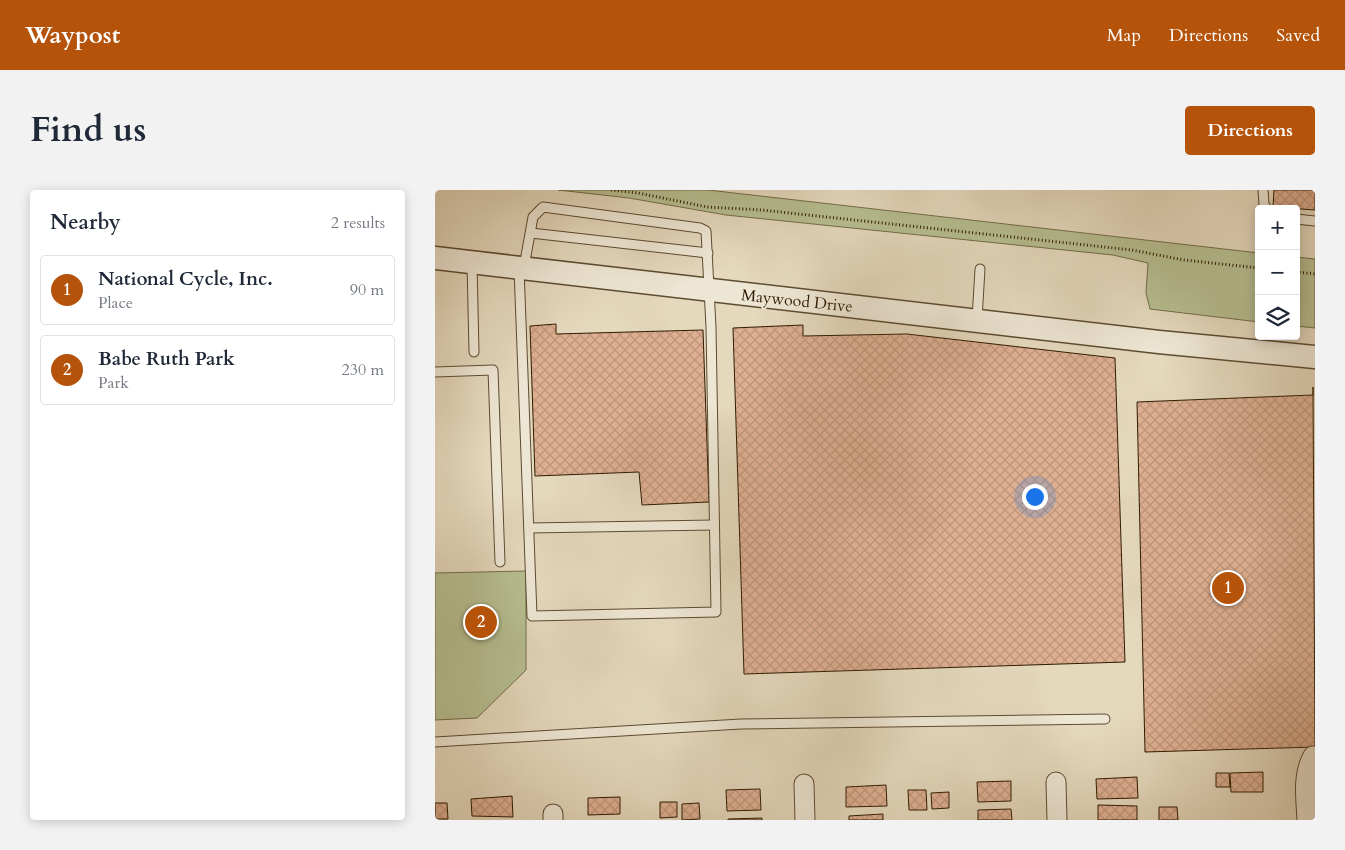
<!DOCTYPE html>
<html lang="en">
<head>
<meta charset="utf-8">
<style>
  body { margin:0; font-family:Cardo,serif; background:#f2f2f3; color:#1f2937 }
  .controls { position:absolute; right:15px; top:15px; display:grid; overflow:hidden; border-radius:5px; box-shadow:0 2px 12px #0003 }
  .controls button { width:45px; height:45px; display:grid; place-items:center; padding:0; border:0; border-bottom:1px solid #e0e1e3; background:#fff; color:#1f2937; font:25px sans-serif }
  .you { position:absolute; left:599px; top:306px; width:18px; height:18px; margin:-12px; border:4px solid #fff; border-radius:50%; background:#1a73e8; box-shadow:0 0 0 8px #1a73e833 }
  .badge { display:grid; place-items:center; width:32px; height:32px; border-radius:50%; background:#b45309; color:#fff; font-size:16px; font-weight:700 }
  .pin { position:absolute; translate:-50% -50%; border:2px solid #fff; box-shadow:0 1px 5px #0006 }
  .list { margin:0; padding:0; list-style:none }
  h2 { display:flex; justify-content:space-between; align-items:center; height:65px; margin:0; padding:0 20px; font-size:21px }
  h2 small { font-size:16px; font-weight:400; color:#747a83 }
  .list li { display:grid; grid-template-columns:32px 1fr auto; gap:15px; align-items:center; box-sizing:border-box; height:70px; margin:0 10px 10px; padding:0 10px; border:1px solid #e0e1e3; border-radius:5px }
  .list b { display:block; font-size:19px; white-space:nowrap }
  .list p { margin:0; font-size:16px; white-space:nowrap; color:#747a83 }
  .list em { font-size:16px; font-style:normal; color:#747a83 }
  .icon { flex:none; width:28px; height:28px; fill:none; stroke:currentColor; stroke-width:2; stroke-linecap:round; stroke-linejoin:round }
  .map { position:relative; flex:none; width:880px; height:630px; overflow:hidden; border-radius:5px }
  header { display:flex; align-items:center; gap:30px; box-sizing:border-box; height:70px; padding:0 25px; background:#b45309; color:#fff }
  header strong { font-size:24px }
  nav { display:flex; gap:28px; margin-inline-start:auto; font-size:18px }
  .intro { display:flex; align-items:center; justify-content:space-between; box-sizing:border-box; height:120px; padding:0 30px }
  h1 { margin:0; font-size:35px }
  .button { padding:12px 22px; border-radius:5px; background:#b45309; color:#fff; font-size:18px; font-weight:700 }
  main { display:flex; gap:30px; padding:0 30px }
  aside { flex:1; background:#fff; border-radius:5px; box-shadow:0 2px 12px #0003 }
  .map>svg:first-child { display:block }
</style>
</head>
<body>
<header>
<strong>Waypost</strong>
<nav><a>Map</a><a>Directions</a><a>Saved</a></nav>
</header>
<div class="intro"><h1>Find us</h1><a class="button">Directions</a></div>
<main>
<aside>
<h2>Nearby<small>2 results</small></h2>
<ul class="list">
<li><span class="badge">1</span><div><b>National Cycle, Inc.</b><p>Place</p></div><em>90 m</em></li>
<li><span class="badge">2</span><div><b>Babe Ruth Park</b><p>Park</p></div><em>230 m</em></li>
</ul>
</aside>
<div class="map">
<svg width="880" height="630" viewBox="0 0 880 630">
  <defs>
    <pattern id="building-cross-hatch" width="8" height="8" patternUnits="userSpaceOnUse" patternTransform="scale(1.25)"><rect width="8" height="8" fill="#deaf91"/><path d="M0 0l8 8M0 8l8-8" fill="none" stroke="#bf967b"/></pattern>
  </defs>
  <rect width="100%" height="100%" fill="#e4d8bd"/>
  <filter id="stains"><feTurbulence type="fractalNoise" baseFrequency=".004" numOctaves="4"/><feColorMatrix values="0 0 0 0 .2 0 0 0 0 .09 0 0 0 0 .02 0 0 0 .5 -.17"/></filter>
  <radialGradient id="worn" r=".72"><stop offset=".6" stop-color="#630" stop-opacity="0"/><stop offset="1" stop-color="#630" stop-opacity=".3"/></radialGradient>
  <!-- park -->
  <g fill="#b6be90" stroke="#736d48">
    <path d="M 123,0 L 273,0 L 824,63 L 824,132 L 715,119 L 711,103 L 713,73 L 678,65 L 291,25 L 194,8 Z"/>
    <path d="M 861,67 L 880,69 L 880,138 L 861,136 Z"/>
    <path d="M 91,381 L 91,480 L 42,528 L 0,530 L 0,383 Z"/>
  </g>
  <!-- building -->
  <g fill="url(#building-cross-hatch)" stroke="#301c01">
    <path d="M 839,0 L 880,0 L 880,20 L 838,17 Z"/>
    <path d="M 121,134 L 121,144 L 268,140 L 274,312 L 207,315 L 204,282 L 100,286 L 95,136 Z"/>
    <path d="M 368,135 L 368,146 L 472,144 L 680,168 L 690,472 L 309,484 L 298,138 Z"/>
    <path d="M 878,197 L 880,557 L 710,562 L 702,212 L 878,205 Z"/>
    <path d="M 828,582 L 828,602 L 796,602 L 795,583 Z"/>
    <path d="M 781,583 L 794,583 L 795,597 L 781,597 Z"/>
    <path d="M 702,587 L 703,608 L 662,609 L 661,589 Z"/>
    <path d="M 576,591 L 576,611 L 543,612 L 542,592 Z"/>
    <path d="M 451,595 L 452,616 L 411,617 L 411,597 Z"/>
    <path d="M 325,599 L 326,620 L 292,621 L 291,600 Z"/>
    <path d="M 473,600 L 491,600 L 492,620 L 474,620 Z"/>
    <path d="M 514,602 L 514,618 L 497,619 L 496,603 Z"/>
    <path d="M 77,606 L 78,627 L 37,626 L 36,609 Z"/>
    <path d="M 185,607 L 185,624 L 153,625 L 153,608 Z"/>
    <path d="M 225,612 L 242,612 L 242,627 L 225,628 Z"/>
    <path d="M 0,613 L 12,613 L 13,629 L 0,629 Z"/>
    <path d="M 264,613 L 265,629 L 247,630 L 247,614 Z"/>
    <path d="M 663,615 L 702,616 L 702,630 L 663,630 Z"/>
    <path d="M 724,617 L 742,617 L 743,630 L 724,630 Z"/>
    <path d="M 576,619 L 577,630 L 543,630 L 543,620 Z"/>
    <path d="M 448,624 L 448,630 L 414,630 L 414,626 Z"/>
    <path d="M 327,628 L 327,630 L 293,630 L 293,629 Z"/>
  </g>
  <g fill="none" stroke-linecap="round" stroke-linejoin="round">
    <defs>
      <g id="service">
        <path d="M 828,0 L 829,14 L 832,19"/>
        <path d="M 861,29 L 880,31"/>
        <path d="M 96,43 L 273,63"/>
        <path d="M 37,73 L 39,162"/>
        <path d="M 84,78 L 97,426 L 281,422 L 276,137 L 271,41 L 265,38 L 108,17 L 98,27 L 89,77"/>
        <path d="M 542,129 L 545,79"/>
        <path d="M 0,182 L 58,180 L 65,372"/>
        <path d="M 94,338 L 279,335"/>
        <path d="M 0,552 L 306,534 L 670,529"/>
      </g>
      <g id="minor">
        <path d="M 621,592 L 622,630"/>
        <path d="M 369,594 L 370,630"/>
        <path d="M 118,624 L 118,630"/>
        <path d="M 872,630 C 871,608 867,585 878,566"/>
      </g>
      <path id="tertiary" d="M 0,68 L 724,152 L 880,167"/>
    </defs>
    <!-- service casing -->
    <use href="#service" stroke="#5d4b30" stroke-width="11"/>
    <!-- minor casing -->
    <use href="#minor" stroke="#5d4b30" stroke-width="21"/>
    <!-- tertiary casing -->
    <use href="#tertiary" stroke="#5d4b30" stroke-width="25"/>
    <!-- path -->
    <g stroke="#301c01" stroke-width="3" stroke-dasharray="1 2.5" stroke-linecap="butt">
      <path d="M 176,0 L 203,3 L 272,17 L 327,20 L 697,60 L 749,70 L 824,78"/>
      <path d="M 861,82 L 880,84"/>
    </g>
    <!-- service -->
    <use href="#service" stroke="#ede6d4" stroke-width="9"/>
    <!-- minor -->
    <use href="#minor" stroke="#ede6d4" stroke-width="19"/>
    <!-- tertiary -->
    <use href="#tertiary" stroke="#ede6d4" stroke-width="22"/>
  </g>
  <g text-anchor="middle" stroke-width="4" stroke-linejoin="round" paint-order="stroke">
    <!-- street labels -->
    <g font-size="16" fill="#301c01" stroke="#ede6d4">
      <text transform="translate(362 110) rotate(6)" y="6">Maywood Drive</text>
    </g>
  </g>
  <rect width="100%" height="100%" filter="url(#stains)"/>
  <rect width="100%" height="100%" fill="url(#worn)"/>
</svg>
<div class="controls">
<button>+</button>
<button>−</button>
<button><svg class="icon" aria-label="layers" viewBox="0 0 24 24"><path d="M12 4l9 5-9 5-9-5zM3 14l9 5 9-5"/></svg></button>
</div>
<div class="you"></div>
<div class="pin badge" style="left:793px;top:398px">1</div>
<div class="pin badge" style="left:46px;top:432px">2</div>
</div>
</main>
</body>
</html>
